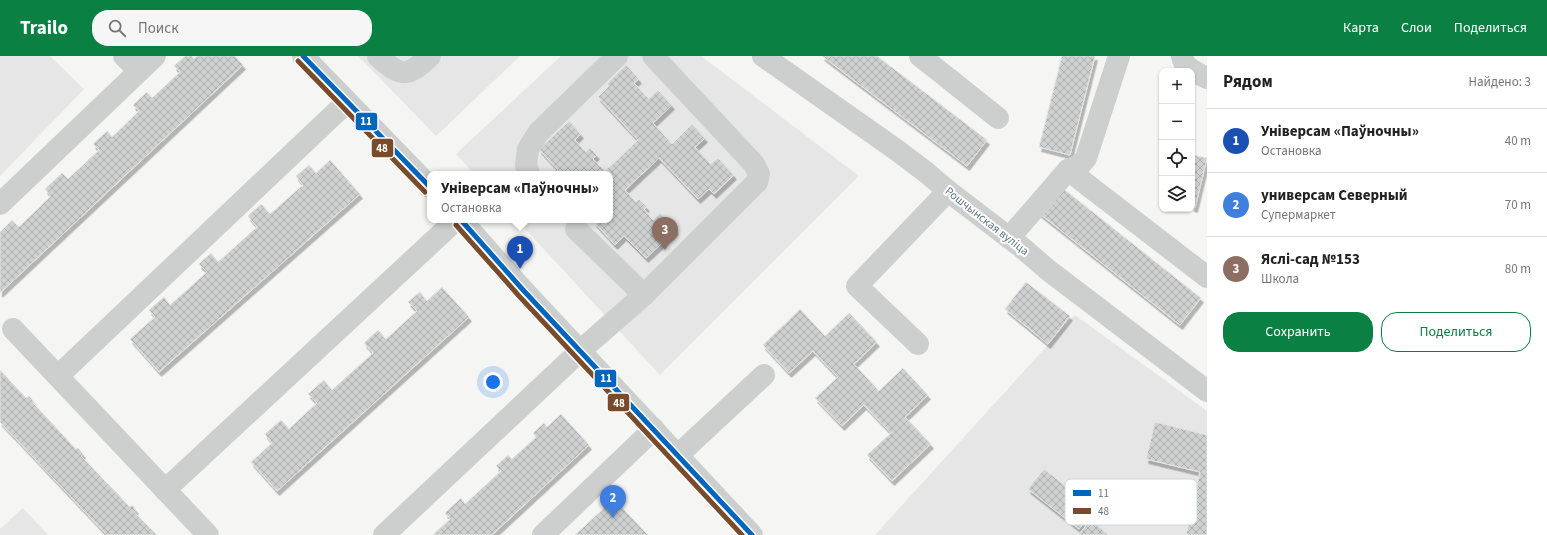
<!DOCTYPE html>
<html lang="ru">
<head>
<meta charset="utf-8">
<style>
  body { margin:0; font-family:"Source Sans 3",sans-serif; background:#f6f6f6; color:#222 }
  .controls { position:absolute; right:12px; top:12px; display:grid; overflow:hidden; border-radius:8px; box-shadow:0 1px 3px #0004 }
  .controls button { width:36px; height:36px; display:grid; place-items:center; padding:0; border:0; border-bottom:1px solid #e0e0e0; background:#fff; color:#222; font:20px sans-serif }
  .you { position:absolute; left:493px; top:326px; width:14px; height:14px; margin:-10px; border:3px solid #fff; border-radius:50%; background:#1a73e8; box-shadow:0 0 0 6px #1a73e833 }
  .badge { display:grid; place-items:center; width:26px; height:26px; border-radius:50%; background:#0b8043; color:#fff; font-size:13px; font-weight:700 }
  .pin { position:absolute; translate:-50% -33px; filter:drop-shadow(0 1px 2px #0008) }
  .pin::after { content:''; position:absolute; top:21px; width:14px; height:12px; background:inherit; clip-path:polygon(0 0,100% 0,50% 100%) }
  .popup { position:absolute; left:427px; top:115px; width:186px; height:52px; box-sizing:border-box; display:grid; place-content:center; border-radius:8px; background:#fff; filter:drop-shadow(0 1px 3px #0005); font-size:13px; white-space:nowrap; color:#767676 }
  .popup b { font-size:15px; color:#222 }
  .popup::after { content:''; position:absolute; left:50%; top:100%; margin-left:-8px; border:8px solid transparent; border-top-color:#fff }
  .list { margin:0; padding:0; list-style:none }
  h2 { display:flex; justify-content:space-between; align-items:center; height:52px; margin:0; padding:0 16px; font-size:17px }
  h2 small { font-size:13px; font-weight:400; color:#767676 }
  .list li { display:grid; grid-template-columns:26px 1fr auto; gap:12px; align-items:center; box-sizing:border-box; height:64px; padding:0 16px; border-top:1px solid #e0e0e0 }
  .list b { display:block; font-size:15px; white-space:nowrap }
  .list p { margin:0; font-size:13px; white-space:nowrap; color:#767676 }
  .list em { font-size:13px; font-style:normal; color:#767676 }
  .actions { display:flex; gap:8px; padding:12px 16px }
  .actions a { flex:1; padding:9px 0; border:1px solid #0b8043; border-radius:16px; text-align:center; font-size:14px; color:#0b8043 }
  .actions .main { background:#0b8043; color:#fff }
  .icon { flex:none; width:22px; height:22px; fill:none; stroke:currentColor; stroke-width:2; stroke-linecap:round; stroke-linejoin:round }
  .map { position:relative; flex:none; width:1207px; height:479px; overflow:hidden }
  header { display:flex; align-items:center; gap:24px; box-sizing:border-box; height:56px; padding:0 20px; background:#0b8043; color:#fff }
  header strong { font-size:19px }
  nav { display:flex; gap:22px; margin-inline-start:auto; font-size:14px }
  .search { width:280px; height:36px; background:#f6f6f6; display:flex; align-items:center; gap:10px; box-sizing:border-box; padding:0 14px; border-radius:16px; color:#767676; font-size:15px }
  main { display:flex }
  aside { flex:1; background:#fff }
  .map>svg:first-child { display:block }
</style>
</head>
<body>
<header>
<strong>Trailo</strong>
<div class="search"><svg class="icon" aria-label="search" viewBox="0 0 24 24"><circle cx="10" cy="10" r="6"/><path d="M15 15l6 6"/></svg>Поиск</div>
<nav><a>Карта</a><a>Слои</a><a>Поделиться</a></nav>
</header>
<main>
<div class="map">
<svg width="1207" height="479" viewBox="0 0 1207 479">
  <defs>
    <pattern id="building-cross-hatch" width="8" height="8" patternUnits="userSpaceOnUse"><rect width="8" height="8" fill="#cfd1d1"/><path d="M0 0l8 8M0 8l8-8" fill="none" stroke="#abaeaf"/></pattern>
    <filter id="shadow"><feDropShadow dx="2.5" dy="4.5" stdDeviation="0" flood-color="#0004"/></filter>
  </defs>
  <rect width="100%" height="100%" fill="#f5f5f3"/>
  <!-- built -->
  <g fill="#e5e6e5">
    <path d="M 0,0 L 50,0 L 84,33 L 0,120 Z"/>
    <path d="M 358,0 L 520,0 L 436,80 Z"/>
    <path d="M 561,0 L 701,0 L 859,120 L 660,319 L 517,164 L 610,164 L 610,118 L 474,118 L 456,98 Z"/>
    <path d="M 1075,259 L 1207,355 L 1207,479 L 875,479 Z"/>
    <path d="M 23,452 L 48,479 L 0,479 L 0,473 Z"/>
  </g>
  <!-- building -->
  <g fill="url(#building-cross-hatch)" stroke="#e4e4e3" filter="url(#shadow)">
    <path d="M 185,0 L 192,0 L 194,3 L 197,0 L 235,0 L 243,9 L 0,237 L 0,176 L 12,164 L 19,171 L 51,140 L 45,133 L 62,117 L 68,123 L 99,94 L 93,88 L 107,75 L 112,81 L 139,55 L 133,49 L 147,36 L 152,42 L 180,16 L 174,10 Z"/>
    <path d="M 822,0 L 877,0 L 987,84 L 967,110 Z"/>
    <path d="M 1062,0 L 1095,0 L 1070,99 L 1039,91 Z"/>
    <path d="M 626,9 L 639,23 L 634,27 L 649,43 L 658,34 L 672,49 L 653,67 L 672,88 L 692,68 L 705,82 L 695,91 L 711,108 L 718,102 L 734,119 L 714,138 L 709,133 L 698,143 L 659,102 L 625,134 L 636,146 L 639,143 L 647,151 L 644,153 L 653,164 L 660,157 L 676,174 L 646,202 L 624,180 L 615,189 L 594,166 L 596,164 L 610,164 L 610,118 L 554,118 L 558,114 L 539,93 L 569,65 L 581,78 L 575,84 L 586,96 L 590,92 L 597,99 L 593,103 L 605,115 L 638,84 L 598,41 L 609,30 L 607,28 Z"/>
    <path d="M 1192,99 L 1207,102 L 1195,152 L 1192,151 Z"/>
    <path d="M 330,104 L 360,138 L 159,316 L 130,283 L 155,261 L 149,254 L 164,241 L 170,249 L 207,216 L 199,208 L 211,197 L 218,206 L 257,171 L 248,160 L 261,148 L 270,158 L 303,129 L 296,120 L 309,109 L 316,117 Z"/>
    <path d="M 1060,130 L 1201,242 L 1180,269 L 1039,157 Z"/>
    <path d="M 1026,226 L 1070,260 L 1048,288 L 1005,253 Z"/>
    <path d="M 442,231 L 469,261 L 277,435 L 251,406 L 272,387 L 265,378 L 281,364 L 289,373 L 317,347 L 308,338 L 324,324 L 332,334 L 373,297 L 364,287 L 378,274 L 386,283 L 417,255 L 408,246 L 420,236 L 427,245 Z"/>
    <path d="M 800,253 L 825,280 L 849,257 L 877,286 L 854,308 L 879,335 L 903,312 L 928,339 L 905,361 L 931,388 L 892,425 L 867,399 L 891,377 L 864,349 L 842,370 L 815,342 L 838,321 L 813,295 L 789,317 L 763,289 Z"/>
    <path d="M 0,314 L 26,342 L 29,340 L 34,346 L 33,347 L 76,393 L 78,392 L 83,398 L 81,400 L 130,451 L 132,449 L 136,454 L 134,456 L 157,479 L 107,479 L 0,366 Z"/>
    <path d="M 561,358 L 589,389 L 492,479 L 433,479 L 450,463 L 445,457 L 461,442 L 465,448 L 501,415 L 496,410 L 508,399 L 512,403 L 536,381 L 533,377 L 544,367 L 547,371 Z"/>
    <path d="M 1155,366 L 1207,379 L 1207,479 L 1186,479 L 1200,416 L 1146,403 Z"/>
    <path d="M 1044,413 L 1095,453 L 1079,473 L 1028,433 Z"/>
    <path d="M 1145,428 L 1163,433 L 1160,443 L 1142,439 Z"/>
    <path d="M 614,443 L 648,479 L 575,479 Z"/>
    <path d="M 1091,464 L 1109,479 L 1078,479 Z"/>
  </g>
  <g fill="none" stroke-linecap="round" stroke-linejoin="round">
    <!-- minor -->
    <g stroke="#cdcece" stroke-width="22">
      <path d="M 124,0 L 139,15"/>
      <path d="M 303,0 L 430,131"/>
      <path d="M 378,0 C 401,22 408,21 430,0"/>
      <path d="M 763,0 L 898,95 L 927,117 L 948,135 L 1020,190 L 1048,214 L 1207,335"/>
      <path d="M 920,0 L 998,62"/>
      <path d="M 1182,0 C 1184,13 1196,16 1207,22"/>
      <path d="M 1068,114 L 1207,221"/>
      <path d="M 529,118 L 526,109 L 528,93 L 538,77 L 617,0"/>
      <path d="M 0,148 L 155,0"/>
      <path d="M 461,164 L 524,235 L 752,479"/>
      <path d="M 576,173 L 644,239"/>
      <path d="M 1009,182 L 1068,114 L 1080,109 L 1086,102 L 1119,0"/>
      <path d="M 13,273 L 208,479"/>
      <path d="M 918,288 L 857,230 L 948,135"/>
      <path d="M 58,320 L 347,46"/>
      <path d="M 678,399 L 764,319"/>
      <path d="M 165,434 L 456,164"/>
      <path d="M 384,479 L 580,295 L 644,239 L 757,126 L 759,118 L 754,108 L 653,0"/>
      <path d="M 543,479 L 654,373"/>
    </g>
    <defs>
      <g id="bus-1">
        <path d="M 303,0 L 430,131"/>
        <path d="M 461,164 L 524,235 L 752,479"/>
      </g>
      <g id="bus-2">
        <path d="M 298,5 L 425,136"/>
        <path d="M 456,169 L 519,240 L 742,479"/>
      </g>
    </defs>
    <!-- bus-1 casing -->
    <use href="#bus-1" stroke="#fff" stroke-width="8"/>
    <!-- bus-2 casing -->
    <use href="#bus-2" stroke="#fff" stroke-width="8"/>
    <!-- bus-1 -->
    <use href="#bus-1" stroke="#0065bd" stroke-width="5"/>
    <!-- bus-2 -->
    <use href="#bus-2" stroke="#7a4b2a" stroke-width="5"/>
  </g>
  <g text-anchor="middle" stroke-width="4" stroke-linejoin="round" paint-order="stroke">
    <!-- street labels -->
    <g font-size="12" fill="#627986" stroke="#fff">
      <text transform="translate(987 165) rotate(38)" y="4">Рошчынская вуліца</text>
    </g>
  </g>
  <!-- legend -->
  <rect x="1065" y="423" width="132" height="46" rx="6" fill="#fff" stroke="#d0d7db" stroke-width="1"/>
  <rect x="1073" y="434" width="18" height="6" fill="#0065bd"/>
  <rect x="1073" y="452" width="18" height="6" fill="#7a4b2a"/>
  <g font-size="11" fill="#627986">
    <text x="1098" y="441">11</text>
    <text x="1098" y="459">48</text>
  </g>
  <g stroke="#fff" stroke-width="1.5">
    <rect x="355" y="56" width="23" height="19" rx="4" fill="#0065bd"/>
    <rect x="371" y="82" width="23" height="20" rx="4" fill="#7a4b2a"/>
    <rect x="594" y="313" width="23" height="19" rx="4" fill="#0065bd"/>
    <rect x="607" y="337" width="23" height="19" rx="4" fill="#7a4b2a"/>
  </g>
  <g font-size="11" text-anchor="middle" font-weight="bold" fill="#fff">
    <text x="366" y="69">11</text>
    <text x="382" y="96">48</text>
    <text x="606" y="326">11</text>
    <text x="619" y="351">48</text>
  </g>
</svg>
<div class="controls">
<button>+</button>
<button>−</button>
<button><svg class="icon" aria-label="locate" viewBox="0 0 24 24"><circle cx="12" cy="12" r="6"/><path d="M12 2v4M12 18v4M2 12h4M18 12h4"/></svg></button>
<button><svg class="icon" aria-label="layers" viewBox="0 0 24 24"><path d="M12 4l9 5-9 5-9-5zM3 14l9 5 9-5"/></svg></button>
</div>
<div class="you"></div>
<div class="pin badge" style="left:520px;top:213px;background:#1a4fb4">1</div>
<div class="popup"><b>Універсам «Паўночны»</b>Остановка</div>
<div class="pin badge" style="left:613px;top:462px;background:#3f7fe0">2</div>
<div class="pin badge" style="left:665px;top:194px;background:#8d6e63">3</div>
</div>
<aside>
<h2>Рядом<small>Найдено: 3</small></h2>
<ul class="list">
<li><span class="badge" style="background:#1a4fb4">1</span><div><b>Універсам «Паўночны»</b><p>Остановка</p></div><em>40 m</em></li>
<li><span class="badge" style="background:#3f7fe0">2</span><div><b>универсам Северный</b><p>Супермаркет</p></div><em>70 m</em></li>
<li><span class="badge" style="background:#8d6e63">3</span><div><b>Яслі-сад №153</b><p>Школа</p></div><em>80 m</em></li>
</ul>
<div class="actions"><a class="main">Сохранить</a><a>Поделиться</a></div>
</aside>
</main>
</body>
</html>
